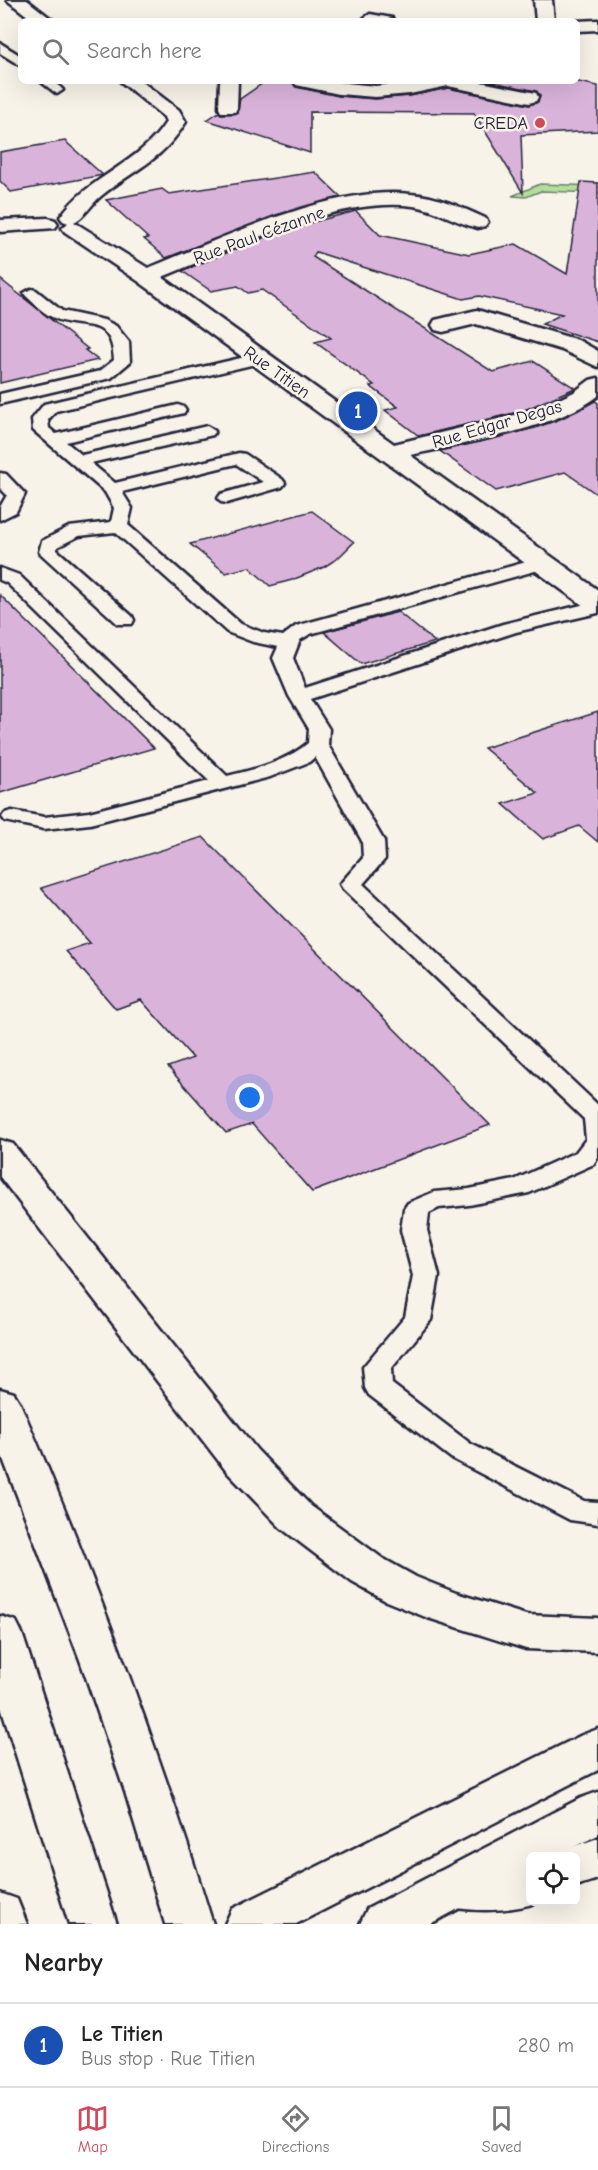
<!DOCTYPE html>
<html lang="en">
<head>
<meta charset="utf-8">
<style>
  body { margin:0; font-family:"Comic Neue",sans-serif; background:#f2f2f2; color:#222 }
  .controls { position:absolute; right:18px; bottom:18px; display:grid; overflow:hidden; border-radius:9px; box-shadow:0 6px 24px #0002 }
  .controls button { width:54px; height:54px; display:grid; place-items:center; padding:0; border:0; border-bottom:2px solid #e0e0e0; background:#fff; color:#222; font:30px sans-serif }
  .you { position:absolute; left:250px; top:1098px; width:21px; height:21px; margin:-15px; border:4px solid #fff; border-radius:50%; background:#1a73e8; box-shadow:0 0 0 9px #1a73e833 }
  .badge { display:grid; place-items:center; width:39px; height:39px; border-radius:50%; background:#d1495b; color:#fff; font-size:20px; font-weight:700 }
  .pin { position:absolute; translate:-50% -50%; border:3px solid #fff; box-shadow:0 2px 6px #0006 }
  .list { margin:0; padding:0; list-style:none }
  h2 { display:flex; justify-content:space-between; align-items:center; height:78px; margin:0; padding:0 24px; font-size:26px }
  h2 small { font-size:20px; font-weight:400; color:#767676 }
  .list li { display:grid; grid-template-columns:39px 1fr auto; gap:18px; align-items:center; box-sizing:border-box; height:84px; padding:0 24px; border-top:2px solid #e0e0e0 }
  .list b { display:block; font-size:22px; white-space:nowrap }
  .list p { margin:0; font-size:20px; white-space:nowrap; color:#767676 }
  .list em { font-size:20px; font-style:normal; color:#767676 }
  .icon { flex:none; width:33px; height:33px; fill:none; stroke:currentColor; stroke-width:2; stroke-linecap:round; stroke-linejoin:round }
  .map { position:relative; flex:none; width:598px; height:1924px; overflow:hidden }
  .search { position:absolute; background:#fff; box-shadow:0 6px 24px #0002; left:18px; right:18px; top:18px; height:66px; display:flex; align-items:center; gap:15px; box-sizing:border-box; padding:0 21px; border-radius:9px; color:#767676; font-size:22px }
  .sheet { height:162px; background:#fff }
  nav { display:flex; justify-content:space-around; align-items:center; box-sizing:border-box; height:84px; border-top:2px solid #e0e0e0; background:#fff; font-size:16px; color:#767676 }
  nav a { display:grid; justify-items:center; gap:3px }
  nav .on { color:#d1495b }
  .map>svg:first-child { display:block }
</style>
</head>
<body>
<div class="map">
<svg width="598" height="1924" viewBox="0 0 598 1924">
  <rect width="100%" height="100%" fill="#f7f3e8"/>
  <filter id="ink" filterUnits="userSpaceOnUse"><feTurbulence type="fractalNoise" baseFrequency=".0167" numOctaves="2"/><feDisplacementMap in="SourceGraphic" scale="12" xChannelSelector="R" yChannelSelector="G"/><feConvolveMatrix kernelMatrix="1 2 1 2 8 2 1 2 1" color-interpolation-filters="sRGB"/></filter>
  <g filter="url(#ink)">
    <!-- green -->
    <path fill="#b3de9b" stroke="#6a806b" stroke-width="1.5" d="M 540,184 L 598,186 L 598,193 L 541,191 L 526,197 L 512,196 Z"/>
    <!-- building -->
    <g fill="#dab3db" stroke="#22223b" stroke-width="1.5">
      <path d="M 266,81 L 292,81 L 296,87 L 339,96 L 375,99 L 410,96 L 448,88 L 529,105 L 538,102 L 540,96 L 536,91 L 487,81 L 574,81 L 598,86 L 598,131 L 521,135 L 523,193 L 474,113 L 310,112 L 310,153 L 207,120 L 219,112 L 221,114 L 237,113 L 240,99 Z"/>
      <path d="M 65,141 L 103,175 L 11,192 L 0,181 L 0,152 Z"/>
      <path d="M 315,172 L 341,197 L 276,215 L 166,258 L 144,239 L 148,238 L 106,200 L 162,189 L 169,194 Z"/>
      <path d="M 581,182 L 598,183 L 598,342 L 542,324 L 562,314 L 479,296 L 463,299 L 316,252 L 313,257 L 493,372 L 533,361 L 575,388 L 522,411 L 419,436 L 385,410 L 398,407 L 370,386 L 374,385 L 315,342 L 331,338 L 262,290 L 248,293 L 238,286 L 211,291 L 182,271 L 286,229 L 356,211 L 380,235 L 469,254 L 516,244 L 567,274 Z"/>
      <path d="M 0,279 L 88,349 L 85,350 L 98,360 L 0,383 Z"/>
      <path d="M 595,401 L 598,403 L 598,495 L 565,472 L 496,491 L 440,451 L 535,428 L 560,419 Z"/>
      <path d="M 312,511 L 354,542 L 338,558 L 324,567 L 292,580 L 270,586 L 249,567 L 226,573 L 190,544 Z"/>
      <path d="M 0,595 L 59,653 L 154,748 L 0,793 Z"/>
      <path d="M 398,612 L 435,642 L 361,664 L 324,632 Z"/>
      <path d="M 598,712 L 598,842 L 579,826 L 543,839 L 503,804 L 538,793 L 484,748 Z"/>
      <path d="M 203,837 L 490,1125 L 312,1192 L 252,1124 L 226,1133 L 168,1067 L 193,1058 L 141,1000 L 116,1009 L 66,951 L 90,943 L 41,888 Z"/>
    </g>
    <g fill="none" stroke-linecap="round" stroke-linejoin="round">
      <defs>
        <g id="service">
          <path d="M 370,14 L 392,18 L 394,21 L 366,21 L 364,18 Z"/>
          <path d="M 0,43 L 21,56 L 21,66 L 0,53 Z"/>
          <path d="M 40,81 L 54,81 L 63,90 L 57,94 Z"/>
          <path d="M 31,289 L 36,290 L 62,311 L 104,320 L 116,326 L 129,342 L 130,362 L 111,378 L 0,404 L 0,394 L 100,371 L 114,360 C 112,313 82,332 52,317 C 43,313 34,303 26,296 L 24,293 Z"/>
          <path d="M 258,354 L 264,356 L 266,359 L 264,362 L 56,411 L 48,420 L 49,428 L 56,434 L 178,405 L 184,407 L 186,410 L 184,413 L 66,442 L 82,455 L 207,426 L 215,431 L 213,435 L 91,463 L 115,483 L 239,453 L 245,454 L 282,479 L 285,483 L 282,487 L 227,503 L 221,502 L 218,498 L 221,494 L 263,482 L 236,464 L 122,492 L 132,508 L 128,525 L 241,624 L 264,633 L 283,636 L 296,626 L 537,559 L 549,559 L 552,563 L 549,567 L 310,634 L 300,640 L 293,658 L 305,688 L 503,624 L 598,601 L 598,613 L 516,632 L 310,699 L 329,729 L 328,745 L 384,841 L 385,859 L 363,884 L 598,1105 L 598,1157 L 594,1164 L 529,1193 L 469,1205 L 439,1208 L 429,1213 L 427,1230 L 439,1276 L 431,1320 L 391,1369 L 392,1384 L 471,1444 L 584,1501 L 598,1502 L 598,1524 L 570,1520 L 451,1458 L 369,1395 L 365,1388 L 363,1367 L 405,1317 L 413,1276 L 401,1230 L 404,1209 L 408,1203 L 434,1192 L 469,1189 L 514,1180 L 576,1152 L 586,1139 L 584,1119 L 343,889 L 340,884 L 363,858 L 362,841 L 315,757 L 309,762 L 270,777 L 90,824 L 44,829 L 5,821 L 2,817 L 5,813 L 12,811 L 44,817 L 89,812 L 209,781 L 7,583 L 0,580 L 0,568 L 19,575 L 227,776 C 256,769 285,762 308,743 L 309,729 L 289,696 L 273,658 L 278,647 L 253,642 L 227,632 L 115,532 L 79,536 L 57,547 L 57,550 L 132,616 L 134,620 L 132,624 L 118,624 L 39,552 L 42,541 L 69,527 L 111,522 L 114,508 L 105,492 L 33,430 L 32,419 L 44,404 Z"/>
          <path d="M 0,473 L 6,474 L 25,494 L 16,512 L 0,520 L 0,507 L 7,495 L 0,488 Z"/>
        </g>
        <g id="minor">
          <path d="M 7,0 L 27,0 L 54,21 L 34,21 Z"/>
          <path d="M 534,0 L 552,0 L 554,21 L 536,21 Z"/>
          <path d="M 598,20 L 598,30 L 577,31 L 576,21 Z"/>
          <path d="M 120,81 L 141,81 L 179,110 L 186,122 C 161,162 134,169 101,196 C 92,203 84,218 74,222 L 148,268 C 221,239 332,185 411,194 C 437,196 461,207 485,218 L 488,222 L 485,226 L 478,228 C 456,223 436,209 413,206 C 336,196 233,249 162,277 L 394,444 L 523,413 L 551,403 L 574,392 L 590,380 L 598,378 L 598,396 C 557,428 462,444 410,455 L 598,590 L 598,611 L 588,609 L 138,281 L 65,232 L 62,228 L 68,223 L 63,221 L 60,217 C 88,176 140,164 166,122 L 164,117 Z"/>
          <path d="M 220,81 L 238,81 L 237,108 L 235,112 L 221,112 L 219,108 Z"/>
          <path d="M 294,81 L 328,81 L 375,86 L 423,81 L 476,81 L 536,93 L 538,97 L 536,101 L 529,103 L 448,86 L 410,94 L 375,97 L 339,94 L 296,85 Z"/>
          <path d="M 48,218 L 55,220 L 58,224 L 55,228 L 0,232 L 0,220 Z"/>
          <path d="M 477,310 L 578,340 L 598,351 L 598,367 L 562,350 L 476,324 L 443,332 L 435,330 L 432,325 L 435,320 Z"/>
        </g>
        <g id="secondary">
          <path d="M 598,1729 L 598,1770 L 296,1924 L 225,1924 L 232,1909 L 582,1735 Z"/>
          <path d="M 598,1792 L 598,1835 L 557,1856 L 530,1856 L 530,1871 L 430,1924 L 360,1924 L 367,1909 L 581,1798 Z"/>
        </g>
        <g id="trunk">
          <path d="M 0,1140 L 13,1144 L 257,1450 L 311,1506 L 382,1558 L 416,1577 L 456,1593 L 526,1615 L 598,1618 L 598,1652 L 526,1649 L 428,1618 L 386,1601 L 352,1582 L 281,1528 L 227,1472 L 0,1177 Z"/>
          <path d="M 0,1389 L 14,1393 L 20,1403 C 94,1573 158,1747 213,1924 L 165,1924 L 125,1792 L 80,1660 L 0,1451 Z"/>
          <path d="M 0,1616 L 16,1621 L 22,1633 L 117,1924 L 69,1924 L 0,1704 Z"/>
          <path d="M 598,1838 L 598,1879 L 576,1886 L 576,1856 L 557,1856 L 559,1852 Z"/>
          <path d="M 530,1863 L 530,1902 L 539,1902 C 510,1912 464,1913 435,1903 L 428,1888 L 435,1873 L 452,1867 L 521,1866 Z"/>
          <path d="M 0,1893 L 17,1899 L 27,1924 L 0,1924 Z"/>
        </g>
      </defs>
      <!-- service casing -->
      <use href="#service" stroke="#22223b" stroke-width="5"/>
      <!-- minor casing -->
      <use href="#minor" stroke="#22223b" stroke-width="5"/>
      <!-- secondary casing -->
      <use href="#secondary" stroke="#22223b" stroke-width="5"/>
      <!-- trunk casing -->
      <use href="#trunk" stroke="#22223b" stroke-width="5"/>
      <!-- service -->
      <use href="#service" fill="#f7f3e8" fill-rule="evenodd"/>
      <!-- minor -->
      <use href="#minor" fill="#f7f3e8" fill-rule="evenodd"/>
      <!-- secondary -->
      <use href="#secondary" fill="#f7f3e8" fill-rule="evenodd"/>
      <!-- trunk -->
      <use href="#trunk" fill="#f7f3e8" fill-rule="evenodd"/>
    </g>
  </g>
  <!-- markers -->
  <circle fill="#d1495b" stroke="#f7f3e8" stroke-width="2" cx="540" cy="123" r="6"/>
  <g text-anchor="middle" stroke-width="5" stroke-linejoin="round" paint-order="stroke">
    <!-- far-poi labels -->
    <g font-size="18" fill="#22223b" stroke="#f7f3e8" text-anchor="end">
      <text x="528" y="129">CREDA</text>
    </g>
    <!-- far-street labels -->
    <g font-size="18" fill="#22223b" stroke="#f7f3e8">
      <text transform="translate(259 235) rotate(-20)" y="6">Rue Paul Cézanne</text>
      <text transform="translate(277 372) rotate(35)" y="6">Rue Titien</text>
      <text transform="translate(497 424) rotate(-16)" y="6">Rue Edgar Degas</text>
    </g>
  </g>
</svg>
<div class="controls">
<button><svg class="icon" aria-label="locate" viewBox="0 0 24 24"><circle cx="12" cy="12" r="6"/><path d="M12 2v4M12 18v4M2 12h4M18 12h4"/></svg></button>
</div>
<div class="you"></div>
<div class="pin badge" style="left:358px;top:411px;background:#1a4fb4">1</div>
<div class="search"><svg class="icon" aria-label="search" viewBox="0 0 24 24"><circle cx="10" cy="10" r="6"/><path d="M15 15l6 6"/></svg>Search here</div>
</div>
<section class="sheet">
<h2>Nearby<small></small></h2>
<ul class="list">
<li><span class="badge" style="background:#1a4fb4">1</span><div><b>Le Titien</b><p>Bus stop · Rue Titien</p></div><em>280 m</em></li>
</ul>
</section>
<nav>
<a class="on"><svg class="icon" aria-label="map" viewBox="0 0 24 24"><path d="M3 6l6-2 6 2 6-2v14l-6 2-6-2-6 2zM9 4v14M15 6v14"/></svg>Map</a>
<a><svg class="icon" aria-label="directions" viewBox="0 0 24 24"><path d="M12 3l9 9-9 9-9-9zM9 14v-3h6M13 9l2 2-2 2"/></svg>Directions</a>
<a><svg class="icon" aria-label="saved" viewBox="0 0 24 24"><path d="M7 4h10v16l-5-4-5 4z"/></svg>Saved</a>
</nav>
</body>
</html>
